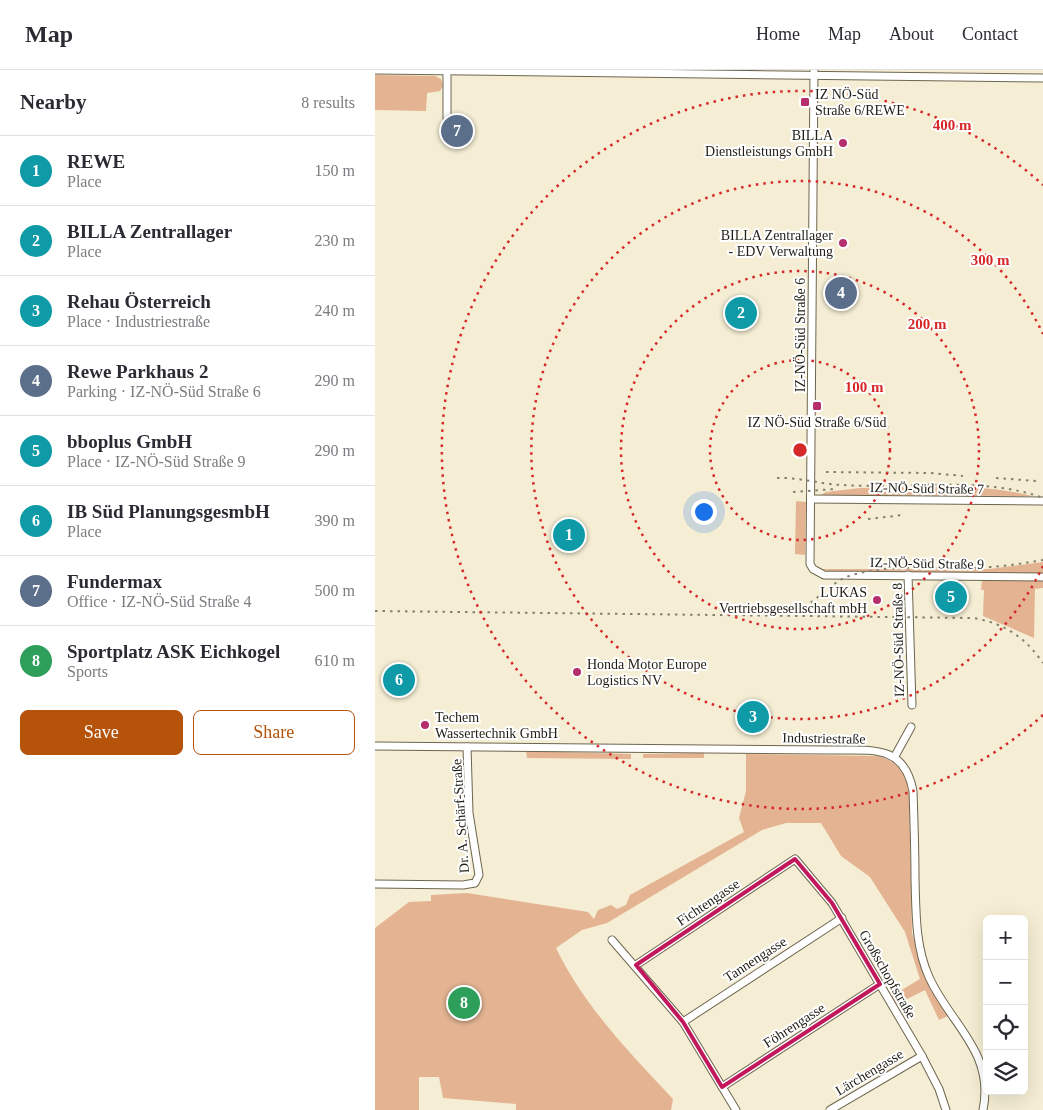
<!DOCTYPE html>
<html lang="en">
<head>
<meta charset="utf-8">
<style>
  body { margin:0; font-family:Georgia,serif; background:#f7f7f7; color:#2b2b33 }
  .controls { position:absolute; right:15px; bottom:15px; display:grid; overflow:hidden; border-radius:8px; box-shadow:0 5px 20px #0002 }
  .controls button { width:45px; height:45px; display:grid; place-items:center; padding:0; border:0; border-bottom:1px solid #e1e1e2; background:#fff; color:#2b2b33; font:25px sans-serif }
  .you { position:absolute; left:328px; top:441px; width:18px; height:18px; margin:-12px; border:4px solid #fff; border-radius:50%; background:#1a73e8; box-shadow:0 0 0 8px #1a73e833 }
  .badge { display:grid; place-items:center; width:32px; height:32px; border-radius:50%; background:#b45309; color:#fff; font-size:16px; font-weight:700 }
  .pin { position:absolute; translate:-50% -50%; border:2px solid #fff; box-shadow:0 1px 5px #0006 }
  .list { margin:0; padding:0; list-style:none }
  h2 { display:flex; justify-content:space-between; align-items:center; height:65px; margin:0; padding:0 20px; font-size:21px }
  h2 small { font-size:16px; font-weight:400; color:#7c7c81 }
  .list li { display:grid; grid-template-columns:32px 1fr auto; gap:15px; align-items:center; box-sizing:border-box; height:70px; padding:0 20px; border-top:1px solid #e1e1e2 }
  .list b { display:block; font-size:19px; white-space:nowrap }
  .list p { margin:0; font-size:16px; white-space:nowrap; color:#7c7c81 }
  .list em { font-size:16px; font-style:normal; color:#7c7c81 }
  .actions { display:flex; gap:10px; padding:15px 20px }
  .actions a { flex:1; padding:11px 0; border:1px solid #b45309; border-radius:8px; text-align:center; font-size:18px; color:#b45309 }
  .actions .main { background:#b45309; color:#fff }
  .icon { flex:none; width:28px; height:28px; fill:none; stroke:currentColor; stroke-width:2; stroke-linecap:round; stroke-linejoin:round }
  .map { position:relative; flex:none; width:668px; height:1040px; overflow:hidden }
  header { display:flex; align-items:center; gap:30px; box-sizing:border-box; height:70px; padding:0 25px; background:#fff; border-bottom:1px solid #e1e1e2 }
  header strong { font-size:24px }
  nav { display:flex; gap:28px; margin-inline-start:auto; font-size:18px }
  main { display:flex }
  aside { flex:1; background:#fff }
  .map>svg:first-child { display:block }
</style>
</head>
<body>
<header>
<strong>Map</strong>
<nav><a>Home</a><a>Map</a><a>About</a><a>Contact</a></nav>
</header>
<main>
<aside>
<h2>Nearby<small>8 results</small></h2>
<ul class="list">
<li><span class="badge" style="background:#0f9aa8">1</span><div><b>REWE</b><p>Place</p></div><em>150 m</em></li>
<li><span class="badge" style="background:#0f9aa8">2</span><div><b>BILLA Zentrallager</b><p>Place</p></div><em>230 m</em></li>
<li><span class="badge" style="background:#0f9aa8">3</span><div><b>Rehau Österreich</b><p>Place · Industriestraße</p></div><em>240 m</em></li>
<li><span class="badge" style="background:#5c6f8a">4</span><div><b>Rewe Parkhaus 2</b><p>Parking · IZ-NÖ-Süd Straße 6</p></div><em>290 m</em></li>
<li><span class="badge" style="background:#0f9aa8">5</span><div><b>bboplus GmbH</b><p>Place · IZ-NÖ-Süd Straße 9</p></div><em>290 m</em></li>
<li><span class="badge" style="background:#0f9aa8">6</span><div><b>IB Süd PlanungsgesmbH</b><p>Place</p></div><em>390 m</em></li>
<li><span class="badge" style="background:#5c6f8a">7</span><div><b>Fundermax</b><p>Office · IZ-NÖ-Süd Straße 4</p></div><em>500 m</em></li>
<li><span class="badge" style="background:#2e9e5b">8</span><div><b>Sportplatz ASK Eichkogel</b><p>Sports</p></div><em>610 m</em></li>
</ul>
<div class="actions"><a class="main">Save</a><a>Share</a></div>
</aside>
<div class="map">
<svg width="668" height="1040" viewBox="0 0 668 1040">
  <rect width="100%" height="100%" fill="#f5eed4"/>
  <!-- green -->
  <g fill="#e3b392">
    <path d="M 0,5 L 60,6 L 66,9 L 68,16 L 65,21 L 52,23 L 51,41 L 0,40 Z"/>
    <path d="M 485,418 C 542,418 602,412 657,426 L 446,425 L 451,422 Z"/>
    <path d="M 421,431 L 431,432 L 430,485 L 420,484 Z"/>
    <path d="M 668,492 L 668,503 L 454,501 L 443,499 L 614,499 Z"/>
    <path d="M 607,510 L 668,510 L 668,518 L 660,519 L 659,568 L 608,546 L 609,520 L 606,520 Z"/>
    <path d="M 151,681 L 256,684 L 256,689 L 152,688 Z"/>
    <path d="M 329,683 L 329,688 L 268,688 L 268,684 Z"/>
    <path d="M 371,684 L 503,686 C 521,691 532,702 534,720 L 537,863 L 550,908 L 573,946 L 564,950 L 550,920 L 520,935 L 515,927 L 545,909 L 530,862 L 495,807 L 466,786 L 446,753 L 411,753 L 387,760 L 232,853 L 207,860 L 181,878 C 209,936 254,982 298,1029 L 296,1040 L 141,1040 L 141,1034 L 68,1028 L 64,1007 L 44,1007 L 44,1040 L 0,1040 L 0,858 L 34,832 L 56,831 L 56,825 L 92,823 L 213,842 L 219,849 L 223,840 L 236,835 L 242,839 L 251,835 L 255,825 L 369,762 L 364,748 L 371,721 Z"/>
  </g>
  <g fill="none" stroke-linecap="round" stroke-linejoin="round">
    <defs>
      <g id="minor">
        <path d="M 0,0 L 668,8"/>
        <path d="M 439,0 L 435,494 L 438,499 L 449,505 L 668,507"/>
        <path d="M 72,48 L 72,0"/>
        <path d="M 436,429 L 668,431"/>
        <path d="M 533,505 L 537,635"/>
        <path d="M 0,676 L 453,680 C 493,681 529,672 538,721 C 539,750 540,779 540,809 C 541,841 540,876 554,907 C 575,954 620,982 608,1040"/>
        <path d="M 520,686 L 536,657"/>
        <path d="M 0,814 L 88,815 L 100,813 L 104,805 L 94,743 L 92,677"/>
        <path d="M 237,870 L 308,952 L 361,1040"/>
        <path d="M 261,895 L 420,789 L 457,833 L 547,986 L 564,1019 L 571,1040"/>
        <path d="M 308,952 L 467,848"/>
        <path d="M 347,1017 L 505,914"/>
        <path d="M 455,1040 L 547,986"/>
      </g>
    </defs>
    <!-- minor casing -->
    <use href="#minor" stroke="#6d664f" stroke-width="9"/>
    <!-- minor -->
    <use href="#minor" stroke="#fff" stroke-width="7"/>
    <!-- rail -->
    <g stroke="#84806e" stroke-width="2" stroke-dasharray="2.5 5" stroke-linecap="butt">
      <path d="M 451,402 L 556,403 L 588,406"/>
      <path d="M 402,408 C 423,407 445,414 467,415 C 528,419 611,406 668,428"/>
      <path d="M 621,408 L 661,411"/>
      <path d="M 418,422 L 460,419"/>
      <path d="M 493,449 L 528,445"/>
      <path d="M 0,541 L 598,548 C 629,553 650,567 668,593"/>
      <path d="M 416,543 C 440,536 453,512 477,505 C 523,492 569,501 615,497 C 632,496 650,493 668,490"/>
    </g>
  </g>
  <!-- marked area -->
  <path fill="none" stroke="#c2185b" stroke-width="4" stroke-linejoin="round" d="M 420,789 L 457,833 L 505,914 L 347,1017 L 308,952 L 261,895 Z"/>
  <!-- distance rings -->
  <g fill="none" stroke="#d62828" stroke-width="2.5" stroke-dasharray="2.5 5">
    <circle cx="425" cy="380" r="90"/>
    <circle cx="425" cy="380" r="179"/>
    <path d="M668 496A269 269 0 1 1 668 264"/>
    <path d="M668 645A359 359 0 1 1 668 115"/>
  </g>
  <!-- markers -->
  <g fill="#b72e6d" stroke="#fff" stroke-width="2">
    <rect x="425" y="27" width="10" height="10" rx="2.5"/>
    <circle cx="468" cy="73" r="5"/>
    <circle cx="468" cy="173" r="5"/>
    <rect x="437" y="331" width="10" height="10" rx="2.5"/>
    <circle cx="502" cy="530" r="5"/>
    <circle cx="202" cy="602" r="5"/>
    <circle cx="50" cy="655" r="5"/>
  </g>
  <g text-anchor="middle" stroke-width="4" stroke-linejoin="round" paint-order="stroke">
    <!-- poi labels -->
    <g font-size="14" fill="#201e14" stroke="#fff" text-anchor="start">
      <text x="440" y="29">IZ NÖ-Süd<tspan x="440" dy="16">Straße 6/REWE</tspan></text>
      <text x="458" y="70" text-anchor="end">BILLA<tspan x="458" dy="16">Dienstleistungs GmbH</tspan></text>
      <text x="458" y="170" text-anchor="end">BILLA Zentrallager<tspan x="458" dy="16">- EDV Verwaltung</tspan></text>
      <text x="442" y="357" text-anchor="middle">IZ NÖ-Süd Straße 6/Süd</text>
      <text x="492" y="527" text-anchor="end">LUKAS<tspan x="492" dy="16">Vertriebsgesellschaft mbH</tspan></text>
      <text x="212" y="599">Honda Motor Europe<tspan x="212" dy="16">Logistics NV</tspan></text>
      <text x="60" y="652">Techem<tspan x="60" dy="16">Wassertechnik GmbH</tspan></text>
    </g>
    <!-- street labels -->
    <g font-size="14" fill="#201e14" stroke="#fff">
      <text transform="translate(425 265) rotate(-90)" y="5">IZ-NÖ-Süd Straße 6</text>
      <text transform="translate(552 418) rotate(1)" y="5">IZ-NÖ-Süd Straße 7</text>
      <text transform="translate(552 493) rotate(1)" y="5">IZ-NÖ-Süd Straße 9</text>
      <text transform="translate(523 570) rotate(-91)" y="5">IZ-NÖ-Süd Straße 8</text>
      <text transform="translate(449 668) rotate(1)" y="5">Industriestraße</text>
      <text transform="translate(85 746) rotate(-94)" y="5">Dr. A. Schärf-Straße</text>
      <text transform="translate(333 832) rotate(-34)" y="5">Fichtengasse</text>
      <text transform="translate(380 889) rotate(-33)" y="5">Tannengasse</text>
      <text transform="translate(513 904) rotate(60)" y="5">Großschopfstraße</text>
      <text transform="translate(419 955) rotate(-33)" y="5">Föhrengasse</text>
      <text transform="translate(494 1002) rotate(-31)" y="5">Lärchengasse</text>
    </g>
  </g>
  <circle cx="425" cy="380" r="8" fill="#d62828" stroke="#fff" stroke-width="2.5"/>
  <g font-size="15" text-anchor="middle" font-weight="bold" fill="#d62828" stroke="#fff" stroke-width="4" stroke-linejoin="round" paint-order="stroke">
    <text x="577" y="60">400 m</text>
    <text x="615" y="195">300 m</text>
    <text x="552" y="259">200 m</text>
    <text x="489" y="322">100 m</text>
  </g>
</svg>
<div class="controls">
<button>+</button>
<button>−</button>
<button><svg class="icon" aria-label="locate" viewBox="0 0 24 24"><circle cx="12" cy="12" r="6"/><path d="M12 2v4M12 18v4M2 12h4M18 12h4"/></svg></button>
<button><svg class="icon" aria-label="layers" viewBox="0 0 24 24"><path d="M12 4l9 5-9 5-9-5zM3 14l9 5 9-5"/></svg></button>
</div>
<div class="you"></div>
<div class="pin badge" style="left:194px;top:465px;background:#0f9aa8">1</div>
<div class="pin badge" style="left:366px;top:243px;background:#0f9aa8">2</div>
<div class="pin badge" style="left:378px;top:647px;background:#0f9aa8">3</div>
<div class="pin badge" style="left:466px;top:223px;background:#5c6f8a">4</div>
<div class="pin badge" style="left:576px;top:527px;background:#0f9aa8">5</div>
<div class="pin badge" style="left:24px;top:610px;background:#0f9aa8">6</div>
<div class="pin badge" style="left:82px;top:61px;background:#5c6f8a">7</div>
<div class="pin badge" style="left:89px;top:933px;background:#2e9e5b">8</div>
</div>
</main>
</body>
</html>
